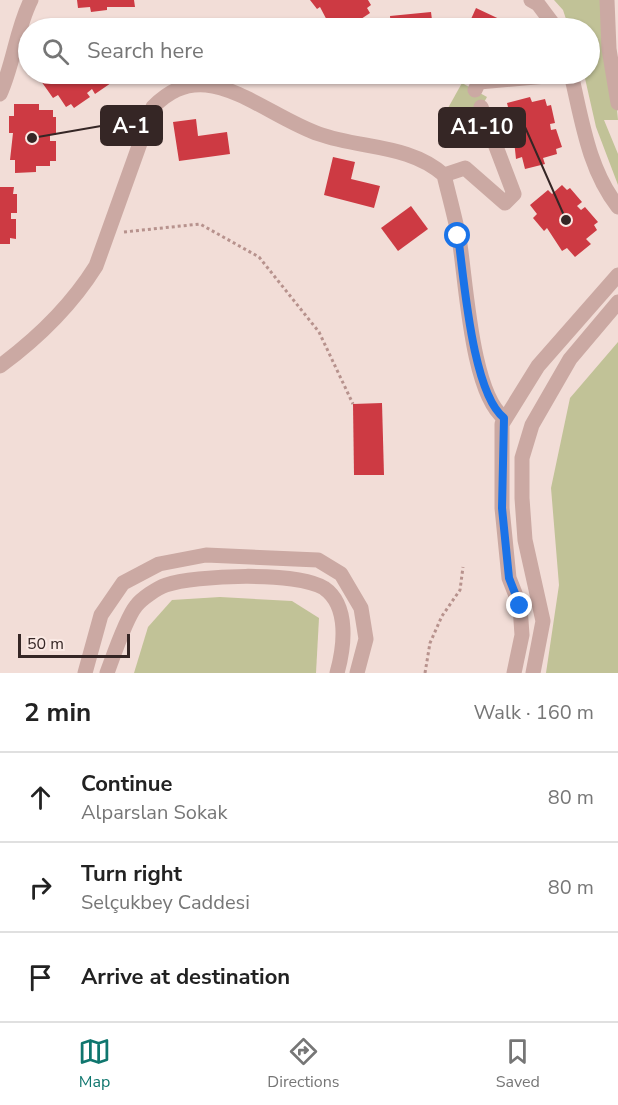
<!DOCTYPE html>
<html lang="en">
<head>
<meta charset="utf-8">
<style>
  body { margin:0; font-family:"Nunito Sans",sans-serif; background:#f2f2f2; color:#222 }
  .scale { position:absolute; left:18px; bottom:15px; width:112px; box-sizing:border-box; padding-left:6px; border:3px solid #352625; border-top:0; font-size:16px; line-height:21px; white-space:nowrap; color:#352625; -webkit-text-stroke:4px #fae9e4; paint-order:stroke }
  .stop { position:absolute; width:18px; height:18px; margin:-14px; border:4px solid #1a73e8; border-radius:50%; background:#fff }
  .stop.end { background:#1a73e8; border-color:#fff; box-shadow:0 2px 6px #0008 }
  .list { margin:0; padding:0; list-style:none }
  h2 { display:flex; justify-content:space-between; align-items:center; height:78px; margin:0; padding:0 24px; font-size:26px }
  h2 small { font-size:20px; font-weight:400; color:#767676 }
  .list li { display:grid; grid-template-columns:39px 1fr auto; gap:18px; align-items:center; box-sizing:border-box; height:90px; padding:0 24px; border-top:2px solid #e0e0e0 }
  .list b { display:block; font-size:22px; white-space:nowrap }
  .list p { margin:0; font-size:20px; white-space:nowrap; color:#767676 }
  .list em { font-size:20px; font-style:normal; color:#767676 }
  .icon { flex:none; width:33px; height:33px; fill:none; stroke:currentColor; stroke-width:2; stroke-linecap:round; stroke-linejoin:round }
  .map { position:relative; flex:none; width:618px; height:673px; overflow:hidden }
  .search { position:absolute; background:#fff; box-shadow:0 2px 4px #0004; left:18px; right:18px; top:18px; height:66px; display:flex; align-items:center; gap:15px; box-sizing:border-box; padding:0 21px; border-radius:33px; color:#767676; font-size:22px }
  .sheet { height:348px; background:#fff }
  nav { display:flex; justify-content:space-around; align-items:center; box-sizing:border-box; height:84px; border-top:2px solid #e0e0e0; background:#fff; font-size:16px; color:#767676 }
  nav a { display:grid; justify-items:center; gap:3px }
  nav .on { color:#0f766e }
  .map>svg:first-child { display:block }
</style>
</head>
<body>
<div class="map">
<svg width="618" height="673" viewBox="0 0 618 673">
  <rect width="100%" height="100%" fill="#f2ddd7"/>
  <!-- green -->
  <g fill="#c1c297">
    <path d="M 554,0 L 606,0 L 618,120 L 604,120 L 618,154 L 618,185 L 596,127 L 584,74 L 590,74 L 590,28 L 569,28 L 563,10 Z"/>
    <path d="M 462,83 L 487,97 L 473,122 L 448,108 Z"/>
    <path d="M 618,342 L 618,673 L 546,673 L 559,585 L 551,488 L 570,398 Z"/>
    <path d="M 220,597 L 292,601 L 319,618 L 316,673 L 134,673 L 148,627 L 172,600 Z"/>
  </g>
  <!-- building -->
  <g fill="#cd3a43">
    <path d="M 77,0 L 134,0 L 135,7 L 107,7 L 107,10 L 91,12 L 90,7 L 78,8 Z"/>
    <path d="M 310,0 L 368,0 L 371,5 L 367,8 L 370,13 L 358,21 L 362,26 L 359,28 L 331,28 L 320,7 L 317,9 Z"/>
    <path d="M 476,8 L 514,26 L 513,28 L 467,28 Z"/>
    <path d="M 431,12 L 433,28 L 391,28 L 390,16 Z"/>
    <path d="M 51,74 L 113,74 L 114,76 L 109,80 L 111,83 L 95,94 L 92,89 L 87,93 L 90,97 L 74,108 L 71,104 L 66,107 L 58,95 L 53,98 L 41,81 Z"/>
    <path d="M 530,97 L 532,102 L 545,99 L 547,106 L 551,105 L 555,123 L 550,124 L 551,130 L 556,129 L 562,147 L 556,149 L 557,154 L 543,158 L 545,164 L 525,169 L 522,157 L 516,159 L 513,131 L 509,132 L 505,116 L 510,115 L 507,103 Z"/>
    <path d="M 14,104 L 39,104 L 39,110 L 53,110 L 53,117 L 56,117 L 56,135 L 50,135 L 50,141 L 56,141 L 56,161 L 50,161 L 50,166 L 36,166 L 36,172 L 15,173 L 15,160 L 10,160 L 13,133 L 9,133 L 9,116 L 14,116 Z"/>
    <path d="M 196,119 L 198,136 L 227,132 L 230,154 L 179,161 L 173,122 Z"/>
    <path d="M 333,157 L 355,162 L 351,179 L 380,186 L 374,208 L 324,195 Z"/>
    <path d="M 562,185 L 567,190 L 570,188 L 582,202 L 577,206 L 581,210 L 585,207 L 598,222 L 594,225 L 597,230 L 586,239 L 591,244 L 575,257 L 567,248 L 562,251 L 547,228 L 544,231 L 533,218 L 537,214 L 530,205 L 548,190 L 552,194 Z"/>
    <path d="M 0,187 L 14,187 L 13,194 L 17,194 L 17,213 L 11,213 L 11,219 L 16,219 L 16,239 L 10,238 L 10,244 L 0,244 Z"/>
    <path d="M 411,206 L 428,229 L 398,251 L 381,228 Z"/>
    <path d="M 382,403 L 384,475 L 354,475 L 353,404 Z"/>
  </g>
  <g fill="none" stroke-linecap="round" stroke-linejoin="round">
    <!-- path -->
    <g stroke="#b7928d" stroke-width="3" stroke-dasharray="3 3" stroke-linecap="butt">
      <path d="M 124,232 L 200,224 L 259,257 L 319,332 L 353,404"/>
      <path d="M 425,673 L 430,643 L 442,616 L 460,590 L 463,567"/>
    </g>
    <!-- minor -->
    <g stroke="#cba9a3" stroke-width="15">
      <path d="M 531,0 L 538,4 L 556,28"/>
      <path d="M 607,0 L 609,49 L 618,103"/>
      <path d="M 571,74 C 582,120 588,168 618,207"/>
      <path d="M 475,90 L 479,82 L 569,74"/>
      <path d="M 0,94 C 14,63 16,30 31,0"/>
      <path d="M 444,175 L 465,168 L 505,203 L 514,194 L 481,107"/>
      <path d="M 0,366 C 38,338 71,306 96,266 L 153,107 C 168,92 184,83 206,85 C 241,88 283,122 319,134 C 361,149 409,144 444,175 C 449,196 455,217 459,238 C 466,279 471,393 504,418"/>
      <path d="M 85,673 L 101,615 L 123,583 L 159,564 L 206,555 L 318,560 L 341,574 L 361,608 L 366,639 L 357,673"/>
      <path d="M 107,673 C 113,657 126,618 136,606 C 141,599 157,588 166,585 C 195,575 297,571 324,588 C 350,606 344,648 337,673"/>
      <path d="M 514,673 L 522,635 L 520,606 L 509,578 L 502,508 L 502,424 L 538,366 L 618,275"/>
      <path d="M 533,673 L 543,621 L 525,540 L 522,498 L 522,458 L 532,425 L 570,359 L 618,302"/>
    </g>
  </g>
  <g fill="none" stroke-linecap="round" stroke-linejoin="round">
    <!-- route -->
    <path stroke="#1a73e8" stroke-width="8" d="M 458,236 C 464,277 472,393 504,418 L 502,508 L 509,578 L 520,606"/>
  </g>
  <!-- callouts -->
  <path fill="none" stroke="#352625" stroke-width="2" d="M32 138L101 126M566 220L525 127"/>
  <g fill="#352625" stroke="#fae9e4" stroke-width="2">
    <circle cx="32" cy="138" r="6"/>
    <circle cx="566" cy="220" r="6"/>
  </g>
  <g fill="#352625" stroke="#352625" stroke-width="2">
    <rect x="101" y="106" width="61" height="39" rx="6"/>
    <rect x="439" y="108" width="86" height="39" rx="6"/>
  </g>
  <g font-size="21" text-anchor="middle" font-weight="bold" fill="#fff">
    <text x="131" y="133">A-1</text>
    <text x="482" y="134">A1-10</text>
  </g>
</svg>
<div class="scale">50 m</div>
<div class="stop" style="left:458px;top:236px"></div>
<div class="stop end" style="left:520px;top:606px"></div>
<div class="search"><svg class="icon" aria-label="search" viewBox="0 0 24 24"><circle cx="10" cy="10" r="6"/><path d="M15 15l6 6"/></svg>Search here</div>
</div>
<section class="sheet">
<h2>2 min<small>Walk · 160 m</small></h2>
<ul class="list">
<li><svg class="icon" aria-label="ahead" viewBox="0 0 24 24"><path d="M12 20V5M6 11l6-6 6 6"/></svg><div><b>Continue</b><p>Alparslan Sokak</p></div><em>80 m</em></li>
<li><svg class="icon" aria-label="right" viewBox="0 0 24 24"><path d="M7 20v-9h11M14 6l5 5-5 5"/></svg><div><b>Turn right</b><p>Selçukbey Caddesi</p></div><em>80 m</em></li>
<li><svg class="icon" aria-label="arrive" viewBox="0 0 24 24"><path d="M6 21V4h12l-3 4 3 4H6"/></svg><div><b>Arrive at destination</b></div></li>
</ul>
</section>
<nav>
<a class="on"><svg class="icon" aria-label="map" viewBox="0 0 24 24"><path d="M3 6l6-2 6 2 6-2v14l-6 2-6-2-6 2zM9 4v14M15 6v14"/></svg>Map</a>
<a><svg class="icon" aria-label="directions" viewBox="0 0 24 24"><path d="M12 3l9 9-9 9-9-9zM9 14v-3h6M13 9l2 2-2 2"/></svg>Directions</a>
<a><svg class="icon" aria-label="saved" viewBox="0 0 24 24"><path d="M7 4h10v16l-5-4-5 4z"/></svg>Saved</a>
</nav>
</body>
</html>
